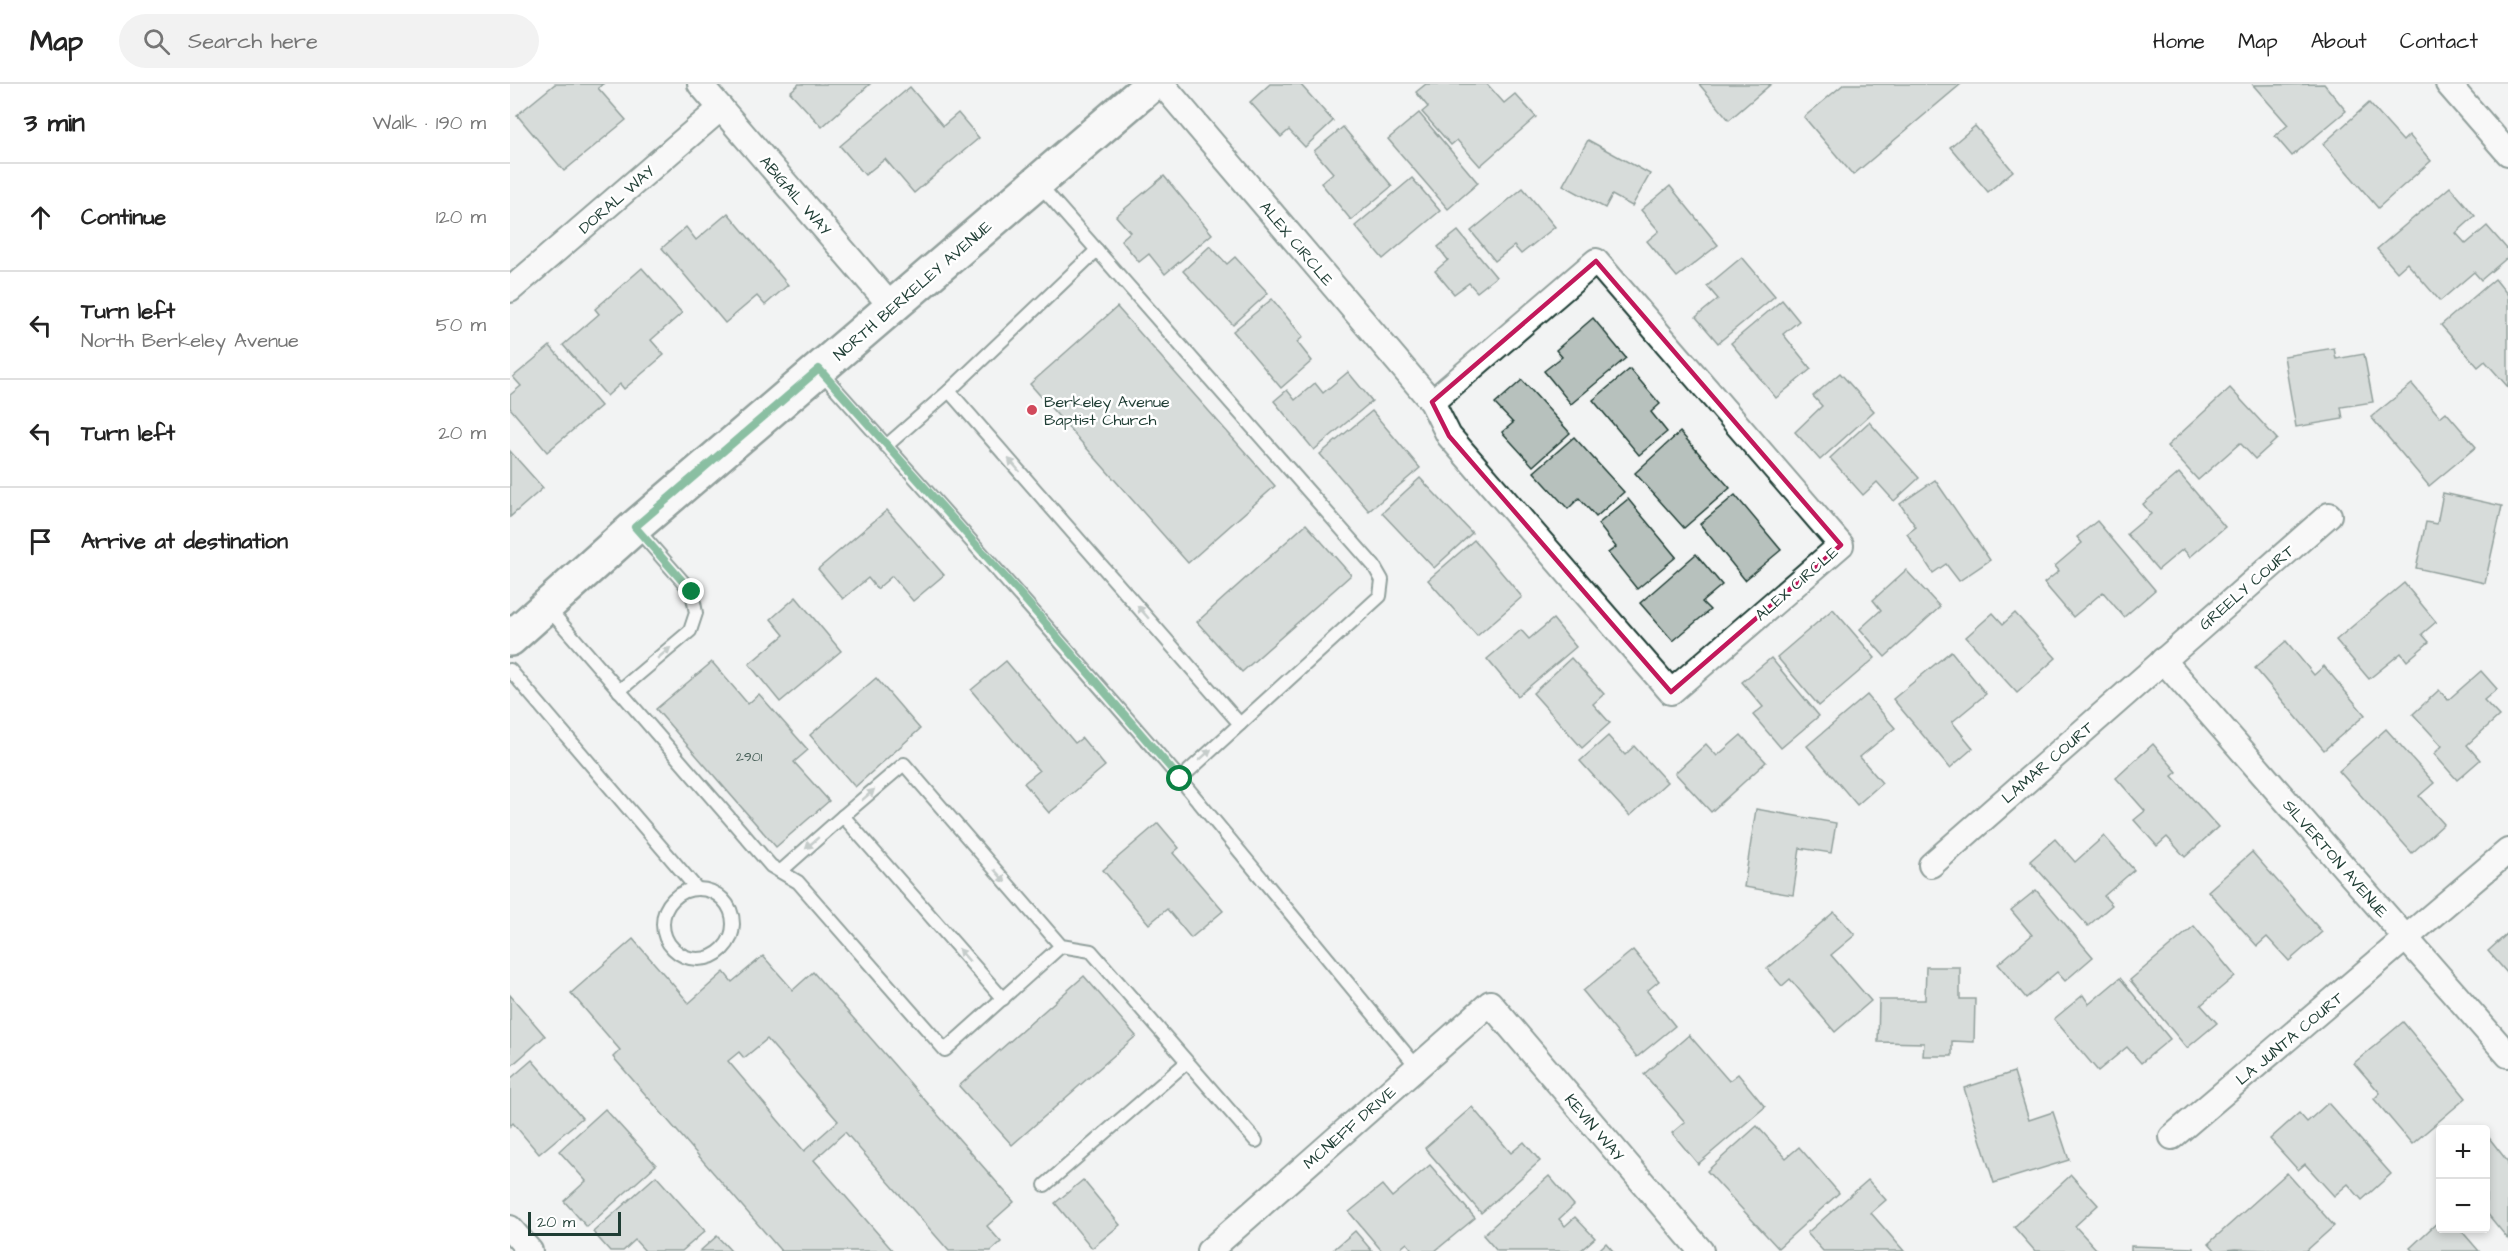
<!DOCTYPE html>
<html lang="en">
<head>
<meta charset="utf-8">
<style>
  body { margin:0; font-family:"Architects Daughter",sans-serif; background:#f2f2f2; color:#222 }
  .controls { position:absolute; right:18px; bottom:18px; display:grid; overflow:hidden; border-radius:6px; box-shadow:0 3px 9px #0003 }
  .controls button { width:54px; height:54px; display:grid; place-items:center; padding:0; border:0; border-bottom:2px solid #e0e0e0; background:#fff; color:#222; font:30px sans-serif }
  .scale { position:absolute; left:18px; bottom:15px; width:93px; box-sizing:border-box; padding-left:6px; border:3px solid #1f3d34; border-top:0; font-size:16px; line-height:21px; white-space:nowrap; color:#1f3d34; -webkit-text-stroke:4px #fff; paint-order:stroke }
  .stop { position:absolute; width:18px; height:18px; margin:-14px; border:4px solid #0b8043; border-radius:50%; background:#fff }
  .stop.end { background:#0b8043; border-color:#fff; box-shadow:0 2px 6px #0008 }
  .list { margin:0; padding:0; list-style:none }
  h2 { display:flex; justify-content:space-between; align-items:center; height:78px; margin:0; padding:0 24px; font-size:26px }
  h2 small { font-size:20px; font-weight:400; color:#767676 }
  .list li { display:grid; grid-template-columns:39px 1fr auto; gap:18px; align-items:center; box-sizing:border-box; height:108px; padding:0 24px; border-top:2px solid #e0e0e0 }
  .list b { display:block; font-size:22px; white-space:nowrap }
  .list p { margin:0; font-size:20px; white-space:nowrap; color:#767676 }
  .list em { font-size:20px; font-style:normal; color:#767676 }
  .icon { flex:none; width:33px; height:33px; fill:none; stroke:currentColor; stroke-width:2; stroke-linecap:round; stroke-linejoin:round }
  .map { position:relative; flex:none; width:1998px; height:1167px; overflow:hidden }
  header { display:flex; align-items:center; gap:36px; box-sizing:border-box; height:84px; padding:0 30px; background:#fff; border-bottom:2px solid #e0e0e0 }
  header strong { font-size:28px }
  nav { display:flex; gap:33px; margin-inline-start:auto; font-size:21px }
  .search { width:420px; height:54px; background:#f2f2f2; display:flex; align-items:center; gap:15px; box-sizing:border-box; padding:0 21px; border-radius:33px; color:#767676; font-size:22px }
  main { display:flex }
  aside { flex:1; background:#fff }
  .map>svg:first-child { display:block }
</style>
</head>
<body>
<header>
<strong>Map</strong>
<div class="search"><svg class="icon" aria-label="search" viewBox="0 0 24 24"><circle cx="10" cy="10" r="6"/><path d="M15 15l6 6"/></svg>Search here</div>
<nav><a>Home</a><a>Map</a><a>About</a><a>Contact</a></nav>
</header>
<main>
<aside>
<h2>3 min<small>Walk · 190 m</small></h2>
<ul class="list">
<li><svg class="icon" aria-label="ahead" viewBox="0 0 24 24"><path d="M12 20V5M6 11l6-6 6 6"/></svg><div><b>Continue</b></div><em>120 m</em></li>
<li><svg class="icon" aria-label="left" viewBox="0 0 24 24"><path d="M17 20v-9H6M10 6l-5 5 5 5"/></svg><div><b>Turn left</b><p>North Berkeley Avenue</p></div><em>50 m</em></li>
<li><svg class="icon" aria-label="left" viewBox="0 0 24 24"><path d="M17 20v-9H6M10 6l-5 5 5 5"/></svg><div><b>Turn left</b></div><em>20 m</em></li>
<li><svg class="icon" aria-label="arrive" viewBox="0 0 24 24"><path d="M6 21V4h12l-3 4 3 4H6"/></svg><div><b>Arrive at destination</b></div></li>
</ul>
</aside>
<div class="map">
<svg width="1998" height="1167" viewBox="0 0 1998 1167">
  <rect width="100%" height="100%" fill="#f2f3f3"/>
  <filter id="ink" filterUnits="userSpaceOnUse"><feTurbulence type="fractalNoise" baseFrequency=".0167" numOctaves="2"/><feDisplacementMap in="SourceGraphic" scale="12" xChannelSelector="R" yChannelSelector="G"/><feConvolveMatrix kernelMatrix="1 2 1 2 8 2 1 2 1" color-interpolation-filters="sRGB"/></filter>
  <g filter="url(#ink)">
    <!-- building -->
    <g fill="#b7c1bd" stroke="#1f3d34" stroke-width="1.5" fill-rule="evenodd">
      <path d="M 45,0 L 93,0 L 88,4 L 116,36 L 54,87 L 7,31 Z"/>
      <path d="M 289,0 L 288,0 L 360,0 L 312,43 L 280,8 Z"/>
      <path d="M 760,0 L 790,0 L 823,37 L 795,63 L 779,46 L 771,53 L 740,18 Z"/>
      <path d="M 916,0 L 977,0 L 994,19 L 1005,10 L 1026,33 L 970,82 L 947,56 L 941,61 L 912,28 L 918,23 L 906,8 Z"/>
      <path d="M 1189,0 L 1261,0 L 1219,36 Z"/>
      <path d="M 1334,0 L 1451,0 L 1343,91 L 1294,33 Z"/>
      <path d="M 1814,0 L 1836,27 L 1782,72 L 1765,52 L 1778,41 L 1743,1 Z"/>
      <path d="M 400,3 L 433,42 L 448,29 L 469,54 L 404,109 L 375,75 L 355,91 L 330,62 Z"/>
      <path d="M 1859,19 L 1893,57 L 1899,51 L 1921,77 L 1868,124 L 1813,60 Z"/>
      <path d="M 909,29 L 968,99 L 938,125 L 878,55 Z"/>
      <path d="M 1465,42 L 1503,87 L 1478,108 L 1440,63 Z"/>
      <path d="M 833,43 L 882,102 L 841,136 L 811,99 L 823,89 L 804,67 Z"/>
      <path d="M 1078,56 L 1140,90 L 1122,122 L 1102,111 L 1095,124 L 1053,101 Z"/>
      <path d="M 654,92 L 702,150 L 655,190 L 639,170 L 629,178 L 611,156 L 620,148 L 606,132 Z"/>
      <path d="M 902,94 L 930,127 L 873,175 L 845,142 Z"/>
      <path d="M 1160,102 L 1208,161 L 1167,193 L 1137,157 L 1149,147 L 1131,126 Z"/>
      <path d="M 1940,103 L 1965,132 L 1946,149 L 1956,160 L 1977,142 L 1998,166 L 1998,173 L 1971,196 L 1964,188 L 1930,217 L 1897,179 L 1887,188 L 1867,165 Z"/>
      <path d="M 1013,104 L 1045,143 L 1011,170 L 1004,162 L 985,177 L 961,147 Z"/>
      <path d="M 218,129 L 278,201 L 255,221 L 247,212 L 215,239 L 152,164 L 176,143 L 186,156 Z"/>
      <path d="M 948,147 L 986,193 L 967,208 L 959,199 L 944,210 L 925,187 L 938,176 L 928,163 Z"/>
      <path d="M 700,162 L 717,180 L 725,173 L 758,209 L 723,241 L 673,187 Z"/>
      <path d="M 1232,173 L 1265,212 L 1208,259 L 1186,233 L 1208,215 L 1197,202 Z"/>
      <path d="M 132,184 L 172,229 L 141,256 L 154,271 L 114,305 L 110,300 L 97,312 L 53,261 L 89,230 L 85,225 Z"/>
      <path d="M 1985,195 L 1998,211 L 1998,303 L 1975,277 L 1968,283 L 1931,241 Z"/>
      <path d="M 762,215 L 793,253 L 787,258 L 802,277 L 771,304 L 723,247 Z"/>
      <path d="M 1272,216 L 1289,237 L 1273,250 L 1301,285 L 1266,314 L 1221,259 Z"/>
      <path d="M 607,223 L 765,402 L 678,479 L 520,300 Z"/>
      <path d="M 1083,234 L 1116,274 L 1061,320 L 1034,287 L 1052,273 L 1046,266 Z"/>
      <path d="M 40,262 L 91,322 L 37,368 L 0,324 L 0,311 L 11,302 L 3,293 Z"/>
      <path d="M 1824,264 L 1826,275 L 1854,270 L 1863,318 L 1831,323 L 1833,335 L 1786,343 L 1774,272 Z"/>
      <path d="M 1120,285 L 1150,320 L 1141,328 L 1157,348 L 1129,371 L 1083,316 Z"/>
      <path d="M 838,288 L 862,317 L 804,366 L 764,317 L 777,306 L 785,316 L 805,299 L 813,309 Z"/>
      <path d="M 1330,289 L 1364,327 L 1310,376 L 1285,348 L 1312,322 L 1303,312 Z"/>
      <path d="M 1012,296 L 1060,349 L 1023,382 L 992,348 L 1003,339 L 985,320 Z"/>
      <path d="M 1902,300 L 1930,333 L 1936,328 L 1966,363 L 1919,402 L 1861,333 Z"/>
      <path d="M 1720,304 L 1767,355 L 1745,375 L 1730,359 L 1688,396 L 1657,362 Z"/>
      <path d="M 862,327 L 910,384 L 859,427 L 810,370 Z"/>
      <path d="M 1359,338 L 1409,394 L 1384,417 L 1367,398 L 1353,411 L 1320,374 Z"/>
      <path d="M 1170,348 L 1220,404 L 1174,444 L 1125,389 Z"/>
      <path d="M 1064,353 L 1114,408 L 1086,433 L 1069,414 L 1058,425 L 1024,388 Z"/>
      <path d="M 0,367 L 33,404 L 0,433 Z"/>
      <path d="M 1669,389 L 1715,443 L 1680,473 L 1673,465 L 1648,486 L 1617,450 L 1641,430 L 1633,420 Z"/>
      <path d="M 910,394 L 962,449 L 924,484 L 872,429 Z"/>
      <path d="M 1425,396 L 1480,476 L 1449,497 L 1436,480 L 1423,489 L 1397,450 L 1406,443 L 1390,420 Z"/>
      <path d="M 1933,409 L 1992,422 L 1975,499 L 1906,484 L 1916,438 L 1927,440 Z"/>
      <path d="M 1225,411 L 1271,466 L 1235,496 L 1190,440 Z"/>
      <path d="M 1118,415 L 1166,473 L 1127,505 L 1098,469 L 1106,463 L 1088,440 Z"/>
      <path d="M 377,426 L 434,491 L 403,517 L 382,492 L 367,505 L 358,494 L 333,515 L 308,485 Z"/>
      <path d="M 1587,437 L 1645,506 L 1614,533 L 1593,508 L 1563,533 L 1534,499 L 1549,487 L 1545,482 L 1572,459 L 1567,453 Z"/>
      <path d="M 796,440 L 841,491 L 732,588 L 687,538 Z"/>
      <path d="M 964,456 L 1012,513 L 967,552 L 918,496 Z"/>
      <path d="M 1186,470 L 1212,501 L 1192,518 L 1200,526 L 1163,557 L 1130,519 Z"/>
      <path d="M 1396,486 L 1430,523 L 1375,573 L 1350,545 L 1371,526 L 1363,516 Z"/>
      <path d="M 1894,499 L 1926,538 L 1912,550 L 1919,558 L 1897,577 L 1891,569 L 1859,595 L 1826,556 Z"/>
      <path d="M 286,513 L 331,567 L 270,618 L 239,580 L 274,551 L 261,535 Z"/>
      <path d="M 1323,525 L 1365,574 L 1309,622 L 1267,573 Z"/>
      <path d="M 1483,529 L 1493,540 L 1505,529 L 1546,574 L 1507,609 L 1456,553 Z"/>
      <path d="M 1043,535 L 1066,563 L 1008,612 L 977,575 L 1011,546 L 1019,555 Z"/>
      <path d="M 1776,557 L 1804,591 L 1814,582 L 1855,631 L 1814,666 L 1745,584 Z"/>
      <path d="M 1441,567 L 1476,610 L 1442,638 L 1463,664 L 1440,684 L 1383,615 Z"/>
      <path d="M 1061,574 L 1094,610 L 1083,620 L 1100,639 L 1072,664 L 1023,609 Z"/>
      <path d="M 1261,574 L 1309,632 L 1271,664 L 1243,631 L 1253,623 L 1232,598 Z"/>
      <path d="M 496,577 L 565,659 L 572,654 L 595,682 L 539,729 L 514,699 L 529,687 L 461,606 Z"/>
      <path d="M 202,578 L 238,620 L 249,610 L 298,666 L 284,678 L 319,717 L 266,763 L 146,625 Z"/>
      <path d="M 1971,587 L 1987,605 L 1974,616 L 1989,632 L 1957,661 L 1970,676 L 1947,696 L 1924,670 L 1932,662 L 1903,630 L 1929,606 L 1938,616 Z"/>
      <path d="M 366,594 L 410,645 L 345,703 L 300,651 Z"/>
      <path d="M 1357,611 L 1385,644 L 1350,673 L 1372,699 L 1347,721 L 1297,662 Z"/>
      <path d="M 1876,645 L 1924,699 L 1909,712 L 1934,740 L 1902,769 L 1829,687 Z"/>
      <path d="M 1231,651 L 1256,678 L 1201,728 L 1165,689 L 1196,660 L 1207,672 Z"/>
      <path d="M 1098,652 L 1115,671 L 1124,662 L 1157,698 L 1120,732 L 1070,677 Z"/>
      <path d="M 1643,660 L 1667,688 L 1662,692 L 1708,743 L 1675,773 L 1657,753 L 1647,762 L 1624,736 L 1635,727 L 1606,694 Z"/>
      <path d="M 1246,725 L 1326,739 L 1321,769 L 1290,764 L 1283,811 L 1234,803 Z"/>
      <path d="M 648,739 L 669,764 L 663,769 L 713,827 L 681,854 L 657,825 L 639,840 L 593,786 Z"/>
      <path d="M 1594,752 L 1624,786 L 1594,812 L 1602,821 L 1578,842 L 1520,777 L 1545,755 L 1565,778 Z"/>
      <path d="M 1742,768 L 1812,848 L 1779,877 L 1757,853 L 1747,862 L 1698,807 Z"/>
      <path d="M 1526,806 L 1583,873 L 1555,897 L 1547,888 L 1516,914 L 1488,880 L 1522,851 L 1501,826 Z"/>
      <path d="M 1324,828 L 1345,851 L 1321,871 L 1361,917 L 1325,948 L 1280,895 L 1272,902 L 1257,885 Z"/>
      <path d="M 1684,842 L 1725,892 L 1691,921 L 1707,939 L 1677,964 L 1620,896 Z"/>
      <path d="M 1998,849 L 1998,890 L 1978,867 Z"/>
      <path d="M 123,855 L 179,919 L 214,888 L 222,898 L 253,872 L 283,906 L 303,888 L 504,1118 L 477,1142 L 491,1158 L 481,1167 L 439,1167 L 335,1048 L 304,1076 L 383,1167 L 271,1167 L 103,973 L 110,966 L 61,909 ZM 257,955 L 328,1037 L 294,1067 L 218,977 L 229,968 L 234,974 Z"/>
      <path d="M 1123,866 L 1149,897 L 1137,907 L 1165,942 L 1127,973 L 1073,907 Z"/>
      <path d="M 1416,883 L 1450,883 L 1450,915 L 1465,915 L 1464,958 L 1442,957 L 1442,972 L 1413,972 L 1414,959 L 1368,958 L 1369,916 L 1415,916 Z"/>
      <path d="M 574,892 L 626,952 L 502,1061 L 449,1002 Z"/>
      <path d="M 1610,894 L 1660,955 L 1631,979 L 1617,963 L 1588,987 L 1544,935 L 1573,911 L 1579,920 Z"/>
      <path d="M 0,911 L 35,952 L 0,983 Z"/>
      <path d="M 1893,938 L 1956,1014 L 1902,1060 L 1864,1015 L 1870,1009 L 1844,979 Z"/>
      <path d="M 1179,951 L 1219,997 L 1228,990 L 1255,1023 L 1188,1080 L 1162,1049 L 1175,1038 L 1134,990 Z"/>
      <path d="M 22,976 L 72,1034 L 29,1070 L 3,1039 L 0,1042 L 0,995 Z"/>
      <path d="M 1504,988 L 1519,1036 L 1543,1028 L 1559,1076 L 1484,1099 L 1454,1004 Z"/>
      <path d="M 1818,1019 L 1881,1090 L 1852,1116 L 1838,1100 L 1824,1112 L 1795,1080 L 1788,1086 L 1760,1055 L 1789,1029 L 1797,1038 Z"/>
      <path d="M 962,1023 L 1001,1069 L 1014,1058 L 1030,1077 L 971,1129 L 915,1064 Z"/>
      <path d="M 95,1025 L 146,1081 L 77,1143 L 54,1117 L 76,1097 L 49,1067 Z"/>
      <path d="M 1247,1042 L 1276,1074 L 1289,1063 L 1329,1109 L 1268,1164 L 1197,1087 Z"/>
      <path d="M 1976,1050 L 1998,1078 L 1998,1155 L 1976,1128 Z"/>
      <path d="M 920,1081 L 965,1134 L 925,1167 L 903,1167 L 897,1159 L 887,1167 L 872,1167 L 839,1128 L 872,1101 L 882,1113 Z"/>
      <path d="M 1777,1089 L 1824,1142 L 1796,1167 L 1725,1165 L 1706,1167 L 1699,1159 Z"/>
      <path d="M 1561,1091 L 1588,1121 L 1565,1142 L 1588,1167 L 1525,1167 L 1504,1143 Z"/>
      <path d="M 146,1092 L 195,1147 L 172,1167 L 135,1167 L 125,1156 L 113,1167 L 100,1167 L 83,1148 Z"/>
      <path d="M 1039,1092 L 1064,1121 L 1049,1135 L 1055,1142 L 1065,1133 L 1085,1154 L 1070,1167 L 987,1167 L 973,1151 Z"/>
      <path d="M 573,1096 L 610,1141 L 582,1164 L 545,1119 Z"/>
      <path d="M 1358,1096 L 1376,1116 L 1361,1129 L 1394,1167 L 1313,1167 L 1297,1149 Z"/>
      <path d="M 1930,1136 L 1930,1144 L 1949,1144 L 1969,1167 L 1903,1167 L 1900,1164 Z"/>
      <path d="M 845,1147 L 862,1167 L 822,1167 Z"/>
      <path d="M 207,1152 L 221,1167 L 190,1167 Z"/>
      <path d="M 1096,1159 L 1103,1167 L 1088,1167 Z"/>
      <path d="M 1621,1162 L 1684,1164 L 1684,1167 L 1621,1167 Z"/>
    </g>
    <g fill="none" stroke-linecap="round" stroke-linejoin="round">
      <defs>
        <g id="lane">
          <path d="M 528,99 L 864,482 L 872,496 L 870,512 L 730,640"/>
          <path d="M 309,286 C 430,422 551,557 670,695 L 730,640 L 439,307 L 376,362"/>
          <path d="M 439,307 L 587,166"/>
          <path d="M 37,523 L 261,782 L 288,798 L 435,966 L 551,862"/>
          <path d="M 0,586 L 187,805"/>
          <path d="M 109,607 L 180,547 L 186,529 L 182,508 L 126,444"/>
          <path d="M 670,695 L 907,983"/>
          <path d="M 271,787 L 333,732"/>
          <circle cx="188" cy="840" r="35"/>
          <path d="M 493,915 L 333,732 L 394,680 L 551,862 L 581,867 L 746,1057"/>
          <path d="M 535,1101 L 677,978"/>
        </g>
        <g id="street">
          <path d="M 190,0 L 381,222"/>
          <path d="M 652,0 L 922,318 L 939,352 L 1161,608 L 1331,461 L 1086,177 L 922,318"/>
          <path d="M 1938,0 L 1998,69"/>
          <path d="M 0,206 L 211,24"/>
          <path d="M 1653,576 L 1998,971"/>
          <path d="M 1421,781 L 1819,431"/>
          <path d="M 1662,1053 L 1998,767"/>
          <path d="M 0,1144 L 20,1167"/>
          <path d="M 699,1167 L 980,919 L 1191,1167"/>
        </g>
        <path id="secondary" d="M 0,555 L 125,443 L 642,0"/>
      </defs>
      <!-- lane casing -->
      <use href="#lane" stroke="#1f3d34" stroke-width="16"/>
      <!-- street casing -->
      <use href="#street" stroke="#1f3d34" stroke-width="28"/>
      <!-- secondary casing -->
      <use href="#secondary" stroke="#1f3d34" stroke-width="38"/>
      <!-- lane -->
      <use href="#lane" stroke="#fff" stroke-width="12"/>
      <!-- street -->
      <use href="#street" stroke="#fff" stroke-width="24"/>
      <!-- secondary -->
      <use href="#secondary" stroke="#fff" stroke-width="33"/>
    </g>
    <!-- one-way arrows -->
    <defs><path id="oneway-solid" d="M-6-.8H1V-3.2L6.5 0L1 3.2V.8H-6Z" transform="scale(1.5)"/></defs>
    <g fill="#8f9e9a">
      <use href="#oneway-solid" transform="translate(504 381) rotate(-131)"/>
      <use href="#oneway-solid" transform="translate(633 528) rotate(-131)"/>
      <use href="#oneway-solid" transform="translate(154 569) rotate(-40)"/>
      <use href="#oneway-solid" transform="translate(695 671) rotate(-42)"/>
      <use href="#oneway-solid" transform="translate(358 711) rotate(-41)"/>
      <use href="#oneway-solid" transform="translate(302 759) rotate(139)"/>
      <use href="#oneway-solid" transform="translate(490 792) rotate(49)"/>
      <use href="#oneway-solid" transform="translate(454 871) rotate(-131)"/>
    </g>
  </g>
  <g fill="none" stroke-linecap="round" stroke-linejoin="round" filter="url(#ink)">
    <!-- route -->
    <path stroke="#0b8043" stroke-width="8" d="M 182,508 L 125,443 L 309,285 L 511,511 L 670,695"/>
  </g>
  <!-- marked area -->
  <path d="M0 0H1998V1167H0ZM 1086,177 L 1331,461 L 1161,608 L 939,352 L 922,318 Z" fill="#f2f3f3" fill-opacity=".55" fill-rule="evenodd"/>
  <path fill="none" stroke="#c2185b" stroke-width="4.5" stroke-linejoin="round" d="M 1086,177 L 1331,461 L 1161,608 L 939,352 L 922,318 Z"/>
  <!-- markers -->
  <circle fill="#d1495b" stroke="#fff" stroke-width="2" cx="522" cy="326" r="6"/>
  <g text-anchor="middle" stroke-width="5" stroke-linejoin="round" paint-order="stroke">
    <!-- number labels -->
    <g font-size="14" fill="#455e56">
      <text x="239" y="677">2901</text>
    </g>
    <!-- street labels -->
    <g font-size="16" fill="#1f3d34" stroke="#fff">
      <text transform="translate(286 111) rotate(49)" y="6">ABIGAIL WAY</text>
      <text transform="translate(106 115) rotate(-41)" y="6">DORAL WAY</text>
      <text transform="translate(787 159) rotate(50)" y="6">ALEX CIRCLE</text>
      <text transform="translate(402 206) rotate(-41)" y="6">NORTH BERKELEY AVENUE</text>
      <text transform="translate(1286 499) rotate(-41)" y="6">ALEX CIRCLE</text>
      <text transform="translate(1736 503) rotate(-41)" y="6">GREELY COURT</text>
      <text transform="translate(1537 678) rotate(-41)" y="6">LAMAR COURT</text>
      <text transform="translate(1826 774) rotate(49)" y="6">SILVERTON AVENUE</text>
      <text transform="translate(1779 954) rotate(-40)" y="6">LA JUNTA COURT</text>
      <text transform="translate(839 1043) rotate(-41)" y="6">MCNEFF DRIVE</text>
      <text transform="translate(1085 1043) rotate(50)" y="6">KEVIN WAY</text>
    </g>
    <!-- poi labels -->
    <g font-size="16" fill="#1f3d34" stroke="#fff" text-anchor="start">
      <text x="534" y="323">Berkeley Avenue<tspan x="534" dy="18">Baptist Church</tspan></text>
    </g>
  </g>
</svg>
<div class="controls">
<button>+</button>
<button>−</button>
</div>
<div class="scale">20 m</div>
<div class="stop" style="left:670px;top:695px"></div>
<div class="stop end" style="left:182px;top:508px"></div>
</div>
</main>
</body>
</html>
